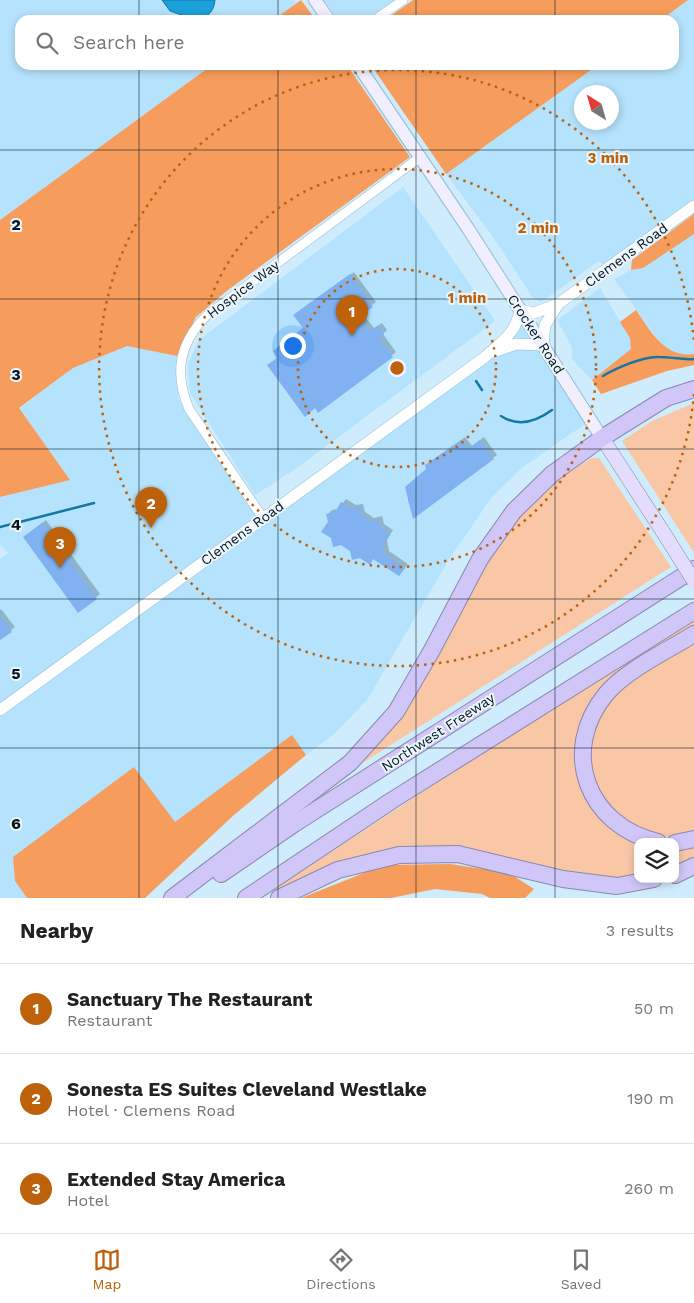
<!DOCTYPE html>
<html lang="en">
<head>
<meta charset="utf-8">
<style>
  body { margin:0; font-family:"Work Sans",sans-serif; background:#f6f6f6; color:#222 }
  .controls { position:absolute; right:15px; bottom:15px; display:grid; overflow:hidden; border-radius:10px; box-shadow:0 2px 8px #0003 }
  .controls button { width:45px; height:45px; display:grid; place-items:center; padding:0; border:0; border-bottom:1px solid #e0e0e0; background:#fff; color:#222; font:25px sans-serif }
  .compass { position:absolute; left:574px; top:85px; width:45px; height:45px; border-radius:50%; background:#fff; box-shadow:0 2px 8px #0003; rotate:323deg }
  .you { position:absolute; left:292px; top:345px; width:18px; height:18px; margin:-12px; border:4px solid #fff; border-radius:50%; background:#1a73e8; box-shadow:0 0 0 8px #1a73e833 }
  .badge { display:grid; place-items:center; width:32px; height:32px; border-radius:50%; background:#bd610a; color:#fff; font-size:16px; font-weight:700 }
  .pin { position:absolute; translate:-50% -41px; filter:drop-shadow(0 1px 2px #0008) }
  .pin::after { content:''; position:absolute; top:26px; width:18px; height:15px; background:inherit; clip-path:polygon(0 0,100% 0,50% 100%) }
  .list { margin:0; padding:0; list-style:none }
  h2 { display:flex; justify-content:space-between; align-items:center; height:65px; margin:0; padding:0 20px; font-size:21px }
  h2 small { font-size:16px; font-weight:400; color:#767676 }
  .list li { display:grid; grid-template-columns:32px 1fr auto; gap:15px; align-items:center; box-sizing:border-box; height:90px; padding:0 20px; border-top:1px solid #e0e0e0 }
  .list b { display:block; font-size:19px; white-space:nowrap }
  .list p { margin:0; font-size:16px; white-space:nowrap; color:#767676 }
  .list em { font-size:16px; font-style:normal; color:#767676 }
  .icon { flex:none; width:28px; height:28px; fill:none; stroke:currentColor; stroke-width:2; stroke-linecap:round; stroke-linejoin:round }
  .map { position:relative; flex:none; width:694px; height:898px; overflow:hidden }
  .search { position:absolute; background:#fff; box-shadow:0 2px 8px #0003; left:15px; right:15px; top:15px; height:55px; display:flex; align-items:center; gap:12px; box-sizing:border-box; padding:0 18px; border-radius:15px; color:#767676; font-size:19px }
  .sheet { height:335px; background:#fff }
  nav { display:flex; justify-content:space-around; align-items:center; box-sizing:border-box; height:70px; border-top:1px solid #e0e0e0; background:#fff; font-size:14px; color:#767676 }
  nav a { display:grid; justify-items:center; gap:2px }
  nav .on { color:#bd610a }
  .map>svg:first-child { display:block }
</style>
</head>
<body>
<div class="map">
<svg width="694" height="898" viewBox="0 0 694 898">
  <rect width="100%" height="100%" fill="#cfecfd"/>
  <!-- built -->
  <g fill="#b5e2fd" fill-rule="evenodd">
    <path d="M 0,0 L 294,0 L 296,3 L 273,20 L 20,20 L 20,65 L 212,65 L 0,220 Z"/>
    <path d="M 324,0 L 396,0 L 368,20 L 339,20 Z"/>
    <path d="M 688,0 L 694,0 L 694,201 L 604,267 L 599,261 L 541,302 L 533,298 L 494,238 L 446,174 L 598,65 L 674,65 L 674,20 L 661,20 ZM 582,92 L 612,92 L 612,122 L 582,122 Z"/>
    <path d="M 403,187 L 495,321 L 294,470 L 255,495 L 190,393 L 188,364 L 199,340 Z"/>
    <path d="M 694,234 L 694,354 L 691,354 L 676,353 L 662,345 L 614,279 L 631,270 L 643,268 Z"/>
    <path d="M 600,288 L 630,338 L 632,349 L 592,380 L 572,359 L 572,347 L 557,320 Z"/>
    <path d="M 524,323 L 588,422 L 523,467 L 491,498 L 448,561 L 367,700 L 334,734 L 306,755 L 292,736 L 175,823 L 134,767 L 15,881 L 27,898 L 0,898 L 0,559 L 8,553 L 0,544 L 0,497 L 70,480 L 19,409 L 73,368 L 127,346 L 177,356 L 178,398 L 188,416 L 257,517 Z"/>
  </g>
  <!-- green -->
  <g fill="#f9c7a6">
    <path d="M 694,403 L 694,551 L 693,551 L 622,441 L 652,421 Z"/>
    <path d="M 592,458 L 599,458 L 671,567 L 353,769 L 473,579 L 531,500 L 571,470 Z"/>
    <path d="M 694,621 L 694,625 C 658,648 611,669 588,706 C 578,722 579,747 577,765 L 638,842 L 638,878 L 602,880 L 445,848 L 277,893 L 275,889 L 474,758 Z"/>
    <path d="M 694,638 L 694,833 L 663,837 L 622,822 L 595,791 L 587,748 L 608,697 Z"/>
    <path d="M 694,845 L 694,860 L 675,869 L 675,847 Z"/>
  </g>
  <!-- forest -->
  <g fill="#f69c5c">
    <path d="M 301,0 L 316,20 L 273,20 Z"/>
    <path d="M 413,0 L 688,0 L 661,20 L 385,20 Z"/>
    <path d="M 212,65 L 347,65 L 410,157 L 228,290 L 196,317 L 177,356 L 127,346 L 73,368 L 19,408 L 70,480 L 0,497 L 0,220 Z"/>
    <path d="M 371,65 L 598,65 L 446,174 Z"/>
    <path d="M 694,214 L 694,234 L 643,268 L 631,270 L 632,260 Z"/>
    <path d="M 636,310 C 651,331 664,358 694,354 L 694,365 L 667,371 L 601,394 L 592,380 L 631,349 L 630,338 L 620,322 Z"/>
    <path d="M 292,735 L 306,755 L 234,815 L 145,898 L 27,898 L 15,881 L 13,857 L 134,767 L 175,822 Z"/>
    <path d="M 450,864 L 509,873 L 534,889 L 525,898 L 490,898 L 482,894 L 435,889 L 391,898 L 301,898 L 384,865 Z"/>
  </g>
  <!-- water -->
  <path fill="#1ca0da" stroke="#1577a2" d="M 162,0 L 215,0 C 214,12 207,18 196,20 L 170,11 Z"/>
  <!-- shadow -->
  <g fill="#0003">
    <path d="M 354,272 L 376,302 L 362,313 L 374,328 L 382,323 L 387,330 L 383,334 L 396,352 L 318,411 L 278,357 L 304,328 L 299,312 Z"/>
    <path d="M 465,437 L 472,446 L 484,437 L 497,455 L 413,517 L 408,500 L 411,482 L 432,466 L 431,462 Z"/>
    <path d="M 346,499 L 356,505 L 363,504 L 365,512 L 374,518 L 382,516 L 384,524 L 393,530 L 387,540 L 389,551 L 408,564 L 399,575 L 374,558 L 370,563 L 351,551 L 329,523 L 328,514 L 332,510 L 338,509 Z"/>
    <path d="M 46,520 L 100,594 L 79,611 L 24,537 Z"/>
    <path d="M 1,609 L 15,627 L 0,639 L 0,610 Z"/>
  </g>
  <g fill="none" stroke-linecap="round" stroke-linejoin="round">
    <!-- stream -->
    <g stroke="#1577a2" stroke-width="2.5">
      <path d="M 603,376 C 616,368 644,356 659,357 C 671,357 682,360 694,359"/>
      <path d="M 476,381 L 482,390"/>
      <path d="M 501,416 C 519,428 537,421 552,410"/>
      <path d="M 0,527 L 94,503"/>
    </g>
  </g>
  <!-- building -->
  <g fill="#80b2f2">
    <path d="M 350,274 L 373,307 L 359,317 L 369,331 L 378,326 L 384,335 L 379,338 L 393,357 L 318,413 L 315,408 L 305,417 L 267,365 L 277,358 L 273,351 L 303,328 L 293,315 Z"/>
    <path d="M 461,440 L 468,449 L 480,440 L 494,459 L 413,519 L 405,487 L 426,469 L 425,465 Z"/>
    <path d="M 341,502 L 351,508 L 360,507 L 361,515 L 370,521 L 378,520 L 380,528 L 390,535 L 383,545 L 385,555 L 405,568 L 399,576 L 373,559 L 370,565 L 360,558 L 352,560 L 350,551 L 341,545 L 333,547 L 331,538 L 321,532 L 328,522 L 326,514 L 335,512 Z"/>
    <path d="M 42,523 L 97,599 L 78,613 L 23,537 Z"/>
    <path d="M 0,616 L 12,632 L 0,640 Z"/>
  </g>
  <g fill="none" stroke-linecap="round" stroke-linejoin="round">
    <defs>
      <g id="minor">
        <path d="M 375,20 L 403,0"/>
        <path d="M 263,518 L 189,409 C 174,373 179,344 206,316 L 419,158"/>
      </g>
      <g id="tertiary">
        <path d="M 496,351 L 516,344 L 543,345 L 545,325 L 558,304"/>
        <path d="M 0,710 L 485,357 C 502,341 516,334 520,310 L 534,313 L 558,304 L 694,206"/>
      </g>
      <g id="secondary">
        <path d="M 315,0 L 329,20"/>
        <path d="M 358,65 L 469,230 L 602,438"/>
      </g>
      <path id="primary" d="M 602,438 L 663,532"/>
      <g id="motorway">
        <path d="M 658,842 C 587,826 559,751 606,694 C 626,670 667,651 694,634"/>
        <path d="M 675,843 L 694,839"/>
        <path d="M 221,874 L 294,824 L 694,569"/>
        <path d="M 675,875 L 694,866"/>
        <path d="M 172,898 L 350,763 L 396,712 L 432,650 L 480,559 L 514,511 L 552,474 L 602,438 L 666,398 L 694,389"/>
        <path d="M 246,898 L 391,801 L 694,611"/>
        <path d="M 279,898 L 338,870 L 399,855 L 458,854 L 563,879 L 617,886 L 654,879"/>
      </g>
    </defs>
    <!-- minor casing -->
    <use href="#minor" stroke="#8dbdd9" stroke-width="10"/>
    <!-- tertiary casing -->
    <use href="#tertiary" stroke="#8dbdd9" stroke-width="12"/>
    <!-- secondary casing -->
    <use href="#secondary" stroke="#8dbdd9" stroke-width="14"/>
    <!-- primary casing -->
    <use href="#primary" stroke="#8988ac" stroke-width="15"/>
    <!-- motorway casing -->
    <use href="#motorway" stroke="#8988ac" stroke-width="18"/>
    <!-- minor -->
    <use href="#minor" stroke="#fff" stroke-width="9"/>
    <!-- tertiary -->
    <use href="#tertiary" stroke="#fff" stroke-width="11"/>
    <!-- secondary -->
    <use href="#secondary" stroke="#f1eefd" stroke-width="12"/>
    <!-- primary -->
    <use href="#primary" stroke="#e3ddfb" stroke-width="14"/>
    <!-- motorway -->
    <use href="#motorway" stroke="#d1c6f8" stroke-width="16"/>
    <defs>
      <path id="primary-bridge" d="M 663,532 L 694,581"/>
    </defs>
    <!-- primary-bridge casing -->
    <use href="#primary-bridge" stroke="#8988ac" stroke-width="15" stroke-linecap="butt"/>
    <!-- primary-bridge -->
    <use href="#primary-bridge" stroke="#e3ddfb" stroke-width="14"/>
  </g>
  <!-- grid -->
  <path fill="none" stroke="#041620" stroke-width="1" stroke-opacity="0.55" d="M 139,0 L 139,20M 278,0 L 278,20M 416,0 L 416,20M 555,0 L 555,20M 139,65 L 139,898M 278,65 L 278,898M 416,65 L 416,898M 555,65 L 555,898M 0,150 L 694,150M 0,299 L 694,299M 0,449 L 694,449M 0,599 L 694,599M 0,748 L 694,748"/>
  <!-- distance rings -->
  <g fill="none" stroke="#bd610a" stroke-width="2.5" stroke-dasharray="2.5 5">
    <circle cx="397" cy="368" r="99"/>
    <circle cx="397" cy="368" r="199"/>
    <path d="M694 394A298 298 0 1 1 694 342"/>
  </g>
  <g text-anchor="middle" stroke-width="4" stroke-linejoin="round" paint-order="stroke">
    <!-- street labels -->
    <g font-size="14" fill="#041620" stroke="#ecf6fc">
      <text transform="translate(626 255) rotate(-36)" y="5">Clemens Road</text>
      <text transform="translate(243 289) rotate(-37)" y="5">Hospice Way</text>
      <text transform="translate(536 334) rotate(57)" y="5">Crocker Road</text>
      <text transform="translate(242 533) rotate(-36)" y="5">Clemens Road</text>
      <text transform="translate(438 732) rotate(-33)" y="5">Northwest Freeway</text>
    </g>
  </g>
  <g font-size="16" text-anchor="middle" font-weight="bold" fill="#041620" stroke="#ecf6fc" stroke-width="4" stroke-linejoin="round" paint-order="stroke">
    <text x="16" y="230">2</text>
    <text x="16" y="380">3</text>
    <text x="16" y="530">4</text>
    <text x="16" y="679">5</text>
    <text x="16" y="829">6</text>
  </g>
  <circle cx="397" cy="368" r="8" fill="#bd610a" stroke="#ecf6fc" stroke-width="2.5"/>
  <g font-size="15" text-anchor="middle" font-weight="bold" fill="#bd610a" stroke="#ecf6fc" stroke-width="4" stroke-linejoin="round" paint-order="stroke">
    <text x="608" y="163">3 min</text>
    <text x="538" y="233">2 min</text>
    <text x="467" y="303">1 min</text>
  </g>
</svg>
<div class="controls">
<button><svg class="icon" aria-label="layers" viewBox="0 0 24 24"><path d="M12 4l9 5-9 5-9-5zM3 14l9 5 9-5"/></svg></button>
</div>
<svg class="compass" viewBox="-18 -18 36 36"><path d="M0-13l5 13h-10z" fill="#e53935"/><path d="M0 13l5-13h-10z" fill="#767676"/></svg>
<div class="you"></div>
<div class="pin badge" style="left:352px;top:336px">1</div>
<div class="pin badge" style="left:151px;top:528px">2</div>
<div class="pin badge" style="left:60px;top:568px">3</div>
<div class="search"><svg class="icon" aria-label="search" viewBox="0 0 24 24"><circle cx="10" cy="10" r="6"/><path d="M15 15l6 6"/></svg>Search here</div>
</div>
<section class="sheet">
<h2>Nearby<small>3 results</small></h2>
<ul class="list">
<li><span class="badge">1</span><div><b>Sanctuary The Restaurant</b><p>Restaurant</p></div><em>50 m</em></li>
<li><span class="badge">2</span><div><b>Sonesta ES Suites Cleveland Westlake</b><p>Hotel · Clemens Road</p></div><em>190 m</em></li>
<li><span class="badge">3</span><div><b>Extended Stay America</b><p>Hotel</p></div><em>260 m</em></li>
</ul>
</section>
<nav>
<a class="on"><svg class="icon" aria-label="map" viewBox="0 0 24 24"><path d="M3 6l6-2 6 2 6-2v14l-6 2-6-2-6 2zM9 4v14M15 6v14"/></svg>Map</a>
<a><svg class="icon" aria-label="directions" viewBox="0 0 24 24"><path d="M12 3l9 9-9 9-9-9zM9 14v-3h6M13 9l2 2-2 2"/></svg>Directions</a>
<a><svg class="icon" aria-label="saved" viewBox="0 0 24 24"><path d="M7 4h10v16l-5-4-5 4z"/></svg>Saved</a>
</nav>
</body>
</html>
